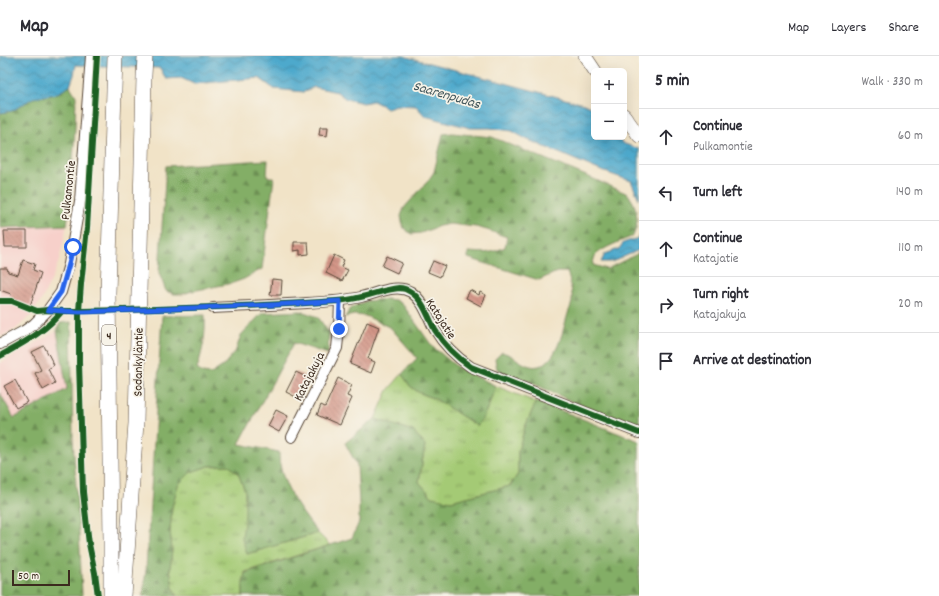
<!DOCTYPE html>
<html lang="en">
<head>
<meta charset="utf-8">
<style>
  body { margin:0; font-family:Dekko,sans-serif; background:#f2f2f3; color:#2b2b33 }
  .controls { position:absolute; right:12px; top:12px; display:grid; overflow:hidden; border-radius:6px; box-shadow:0 4px 16px #0002 }
  .controls button { width:36px; height:36px; display:grid; place-items:center; padding:0; border:0; border-bottom:1px solid #e1e1e2; background:#fff; color:#2b2b33; font:20px sans-serif }
  .scale { position:absolute; left:12px; bottom:10px; width:58px; box-sizing:border-box; padding-left:4px; border:2px solid #3b2a1e; border-top:0; font-size:11px; line-height:14px; white-space:nowrap; color:#3b2a1e; -webkit-text-stroke:3px #f7f3e8; paint-order:stroke }
  .stop { position:absolute; width:12px; height:12px; margin:-9px; border:3px solid #2563eb; border-radius:50%; background:#fff }
  .stop.end { background:#2563eb; border-color:#fff; box-shadow:0 1px 4px #0008 }
  .list { margin:0; padding:0; list-style:none }
  h2 { display:flex; justify-content:space-between; align-items:center; height:52px; margin:0; padding:0 16px; font-size:17px }
  h2 small { font-size:13px; font-weight:400; color:#7c7c81 }
  .list li { display:grid; grid-template-columns:26px 1fr auto; gap:12px; align-items:center; box-sizing:border-box; height:56px; padding:0 16px; border-top:1px solid #e1e1e2 }
  .list b { display:block; font-size:15px; white-space:nowrap }
  .list p { margin:0; font-size:13px; white-space:nowrap; color:#7c7c81 }
  .list em { font-size:13px; font-style:normal; color:#7c7c81 }
  .icon { flex:none; width:22px; height:22px; fill:none; stroke:currentColor; stroke-width:2; stroke-linecap:round; stroke-linejoin:round }
  .map { position:relative; flex:none; width:639px; height:540px; overflow:hidden }
  header { display:flex; align-items:center; gap:24px; box-sizing:border-box; height:56px; padding:0 20px; background:#fff; border-bottom:1px solid #e1e1e2 }
  header strong { font-size:19px }
  nav { display:flex; gap:22px; margin-inline-start:auto; font-size:14px }
  main { display:flex }
  aside { flex:1; background:#fff }
  .map>svg:first-child { display:block }
</style>
</head>
<body>
<header>
<strong>Map</strong>
<nav><a>Map</a><a>Layers</a><a>Share</a></nav>
</header>
<main>
<div class="map">
<svg width="639" height="540" viewBox="0 0 639 540">
  <defs>
    <pattern id="grass-tufts" width="24" height="20" patternUnits="userSpaceOnUse"><rect width="24" height="20" fill="#a4ca74"/><path d="M3 7l-1-3M5 7V3M7 7l1-3M15 17l-1-3M17 17v-4M19 17l1-3" fill="none" stroke="#87a45f"/></pattern>
    <pattern id="forest-firs" width="22" height="20" patternUnits="userSpaceOnUse"><rect width="22" height="20" fill="#83ae66"/><path d="M5 1l3.5 6h-7zM16 11l3.5 6h-7z" fill="#6c8e53"/></pattern>
    <pattern id="water-waves" width="16" height="10" patternUnits="userSpaceOnUse"><rect width="16" height="10" fill="#4ea9cc"/><path d="M0 5q4-4 8 0t8 0" fill="none" stroke="#428aa5"/></pattern>
    <pattern id="building-back-hatch" width="6" height="6" patternUnits="userSpaceOnUse"><rect width="6" height="6" fill="#d39587"/><path d="M-1 5l2 2M0 0l6 6M5-1l2 2" fill="none" stroke="#ac7a6e"/></pattern>
  </defs>
  <rect width="100%" height="100%" fill="#f7f3e8"/>
  <filter id="ink" filterUnits="userSpaceOnUse"><feTurbulence type="fractalNoise" baseFrequency=".025" numOctaves="2"/><feDisplacementMap in="SourceGraphic" scale="8" xChannelSelector="R" yChannelSelector="G"/><feConvolveMatrix kernelMatrix="1 2 1 2 8 2 1 2 1" color-interpolation-filters="sRGB"/></filter>
  <filter id="wash" filterUnits="userSpaceOnUse"><feTurbulence type="fractalNoise" baseFrequency=".012" numOctaves="4" result="noise"/><feDisplacementMap in="SourceGraphic" scale="16" xChannelSelector="R" yChannelSelector="G"/><feGaussianBlur stdDeviation="0.9" result="paint"/><feColorMatrix in="noise" values="0 0 0 0 0 0 0 0 0 0 0 0 0 0 0 0 0 1.4 0 .05"/><feComposite in="paint" operator="in"/></filter>
  <g filter="url(#wash)">
    <rect width="100%" height="100%" fill="#f1e3c7"/>
    <!-- built -->
    <g fill="#f7d0ca">
      <path d="M 67,169 L 59,205 L 51,225 L 41,245 L 31,259 L 16,273 L 0,281 L 0,172 Z"/>
      <path d="M 57,275 L 67,333 L 14,362 L 0,337 L 0,307 Z"/>
    </g>
    <!-- grass -->
    <g fill="url(#grass-tufts)" stroke="#707a49">
      <path d="M 402,318 L 410,330 L 418,336 L 437,344 L 477,369 L 489,350 L 491,341 L 496,330 L 536,346 L 525,371 L 518,395 L 518,418 L 510,430 L 451,445 L 432,441 L 419,426 L 425,389 L 413,375 L 375,363 L 388,334 Z"/>
      <path d="M 228,409 L 238,417 L 245,435 L 247,498 L 318,477 L 330,489 L 245,516 L 243,529 L 243,540 L 177,540 L 173,532 L 170,512 L 172,494 L 170,475 L 172,451 L 178,429 L 191,416 L 209,410 Z"/>
    </g>
    <!-- forest -->
    <g fill="url(#forest-firs)" stroke="#5f6c42">
      <path d="M 70,30 L 76,40 L 75,72 L 71,140 L 67,169 L 0,172 L 0,57 L 12,55 L 33,42 L 56,38 Z"/>
      <path d="M 452,77 L 492,81 L 596,124 L 628,138 L 633,146 L 636,154 L 637,164 L 636,172 L 633,180 C 624,184 601,192 595,200 C 594,202 593,207 593,209 L 607,213 L 639,197 L 639,372 L 599,358 L 528,325 C 516,323 508,320 497,313 L 495,303 L 502,296 C 504,297 508,298 510,299 C 519,304 528,313 539,310 C 557,305 562,277 567,261 C 568,256 571,251 572,246 C 573,238 570,224 567,216 L 557,216 L 539,224 L 468,202 L 468,196 C 484,197 491,198 505,191 L 507,181 L 487,174 L 476,171 L 450,168 L 439,170 L 421,177 L 411,178 L 403,171 L 401,160 L 404,152 L 427,126 L 434,116 L 443,78 Z"/>
      <path d="M 268,104 L 267,120 L 274,122 L 262,213 L 244,223 L 233,227 L 192,235 L 183,238 L 174,238 L 166,235 L 159,217 L 166,110 Z"/>
      <path d="M 386,243 L 395,244 L 403,249 L 432,290 L 457,311 L 496,330 L 484,360 L 477,370 L 437,344 L 418,336 L 410,330 L 402,318 L 417,302 L 391,272 L 366,260 L 354,259 L 345,261 L 351,252 L 366,245 Z"/>
      <path d="M 301,255 L 318,261 L 329,277 L 328,298 L 294,287 L 239,388 L 279,396 C 279,427 299,453 318,477 L 247,498 L 242,482 L 245,459 L 245,435 L 238,417 L 228,409 L 209,410 L 191,416 L 178,429 L 172,451 L 170,475 L 172,494 L 170,512 L 173,532 L 177,540 L 143,540 L 146,513 L 162,260 L 205,259 C 206,280 203,293 197,313 L 202,317 L 211,318 L 223,310 L 236,294 L 241,279 L 262,257 Z"/>
      <path d="M 71,266 L 73,382 L 80,493 L 82,539 L 81,540 L 0,540 L 0,337 L 14,362 L 67,333 L 57,275 L 60,267 Z"/>
      <path d="M 536,346 C 571,357 605,373 639,385 L 639,540 L 243,540 L 243,529 L 245,517 L 352,482 L 359,466 L 359,447 L 357,409 L 345,387 L 375,363 L 413,375 L 425,389 L 419,426 L 432,441 L 451,445 L 510,430 L 518,418 L 518,395 L 525,371 Z"/>
    </g>
    <!-- water -->
    <g fill="url(#water-waves)" stroke="#446a75">
      <path d="M 0,0 L 403,0 L 584,48 L 594,53 L 594,81 L 619,81 L 622,87 L 639,93 L 639,143 L 631,125 L 599,114 L 526,83 L 512,75 L 490,72 L 470,72 L 425,60 L 416,50 L 397,49 L 387,52 L 373,45 L 363,47 L 346,43 L 337,36 L 314,31 L 304,36 L 274,33 L 259,22 L 194,28 L 181,22 L 166,23 L 160,12 L 76,9 L 74,19 L 70,30 L 56,38 L 33,42 L 12,55 L 0,57 Z"/>
      <path d="M 639,179 L 639,194 L 612,206 L 601,206 L 605,198 L 619,193 L 623,187 L 638,182 Z"/>
    </g>
    <g id="blocks">
      <!-- building -->
      <g fill="url(#building-back-hatch)">
        <path d="M 320,71 L 328,71 L 327,80 L 319,79 Z"/>
        <path d="M 4,175 L 27,175 L 27,191 L 5,191 Z"/>
        <path d="M 294,186 L 308,186 L 309,198 L 300,199 L 300,194 L 294,195 Z"/>
        <path d="M 334,199 L 344,204 L 341,211 L 348,214 L 342,225 L 326,217 Z"/>
        <path d="M 387,200 L 402,207 L 397,217 L 382,210 Z"/>
        <path d="M 23,204 L 35,208 L 33,214 L 41,217 L 30,250 L 10,243 L 11,238 L 0,234 L 0,212 L 7,212 L 8,216 L 18,219 Z"/>
        <path d="M 433,205 L 445,210 L 440,221 L 428,216 Z"/>
        <path d="M 272,223 L 282,224 L 281,239 L 270,239 Z"/>
        <path d="M 470,234 L 479,239 L 480,236 L 486,239 L 481,250 L 466,242 Z"/>
        <path d="M 367,266 L 379,271 L 368,303 L 375,306 L 371,317 L 350,308 Z"/>
        <path d="M 44,290 L 54,309 L 48,313 L 55,327 L 43,334 L 35,317 L 41,314 L 32,296 Z"/>
        <path d="M 296,316 L 308,322 L 298,342 L 286,336 Z"/>
        <path d="M 338,322 L 352,329 L 347,340 L 352,342 L 340,369 L 317,359 L 321,349 L 325,351 Z"/>
        <path d="M 15,324 L 27,346 L 16,352 L 4,330 Z"/>
        <path d="M 276,354 L 288,360 L 279,376 L 268,370 Z"/>
      </g>
    </g>
  </g>
  <g filter="url(#ink)">
    <use href="#blocks" fill-opacity="0" stroke="#564637" stroke-width="1"/>
    <g fill="none" stroke-linecap="round" stroke-linejoin="round">
      <defs>
        <g id="minor">
          <path d="M 213,252 C 244,250 275,249 307,247 C 325,246 343,245 361,241 C 376,238 396,227 411,236 C 424,245 428,261 435,274 C 444,289 456,301 471,311 L 639,377"/>
          <path d="M 0,288 L 24,275 L 34,268 L 48,254 L 61,236 L 69,208 L 80,145 L 91,0"/>
          <path d="M 292,381 L 337,292 L 339,273 L 340,245"/>
        </g>
        <g id="major">
          <path d="M 585,0 L 595,15"/>
          <path d="M 624,59 L 639,80"/>
        </g>
        <g id="highway">
          <path d="M 111,540 L 111,486 L 108,237 L 115,0"/>
          <path d="M 124,540 L 136,367 L 144,20 L 145,0"/>
        </g>
      </defs>
      <!-- minor casing -->
      <use href="#minor" stroke="#564637" stroke-width="12"/>
      <!-- major casing -->
      <use href="#major" stroke="#564637" stroke-width="14"/>
      <!-- highway casing -->
      <use href="#highway" stroke="#564637" stroke-width="16"/>
      <!-- minor -->
      <use href="#minor" stroke="#fff" stroke-width="10"/>
      <!-- major -->
      <use href="#major" stroke="#fff" stroke-width="13"/>
      <!-- highway -->
      <use href="#highway" stroke="#fff" stroke-width="15"/>
      <defs>
        <g id="cycleway">
          <path d="M 97,0 L 87,172 L 81,228 L 79,255 L 79,306 L 83,436 L 89,488 L 95,517 L 98,540"/>
          <path d="M 0,245 L 12,245 L 37,255 L 48,254 L 62,255 L 79,255 C 165,253 251,251 337,245 C 350,244 363,241 376,237 C 383,235 391,233 399,232 C 403,232 408,234 411,236 C 424,245 428,261 435,274 C 444,289 456,301 471,311 L 639,377"/>
          <path d="M 0,300 C 23,287 45,276 62,255"/>
        </g>
      </defs>
      <!-- cycleway casing -->
      <use href="#cycleway" stroke="#f7f3e8" stroke-width="8"/>
      <!-- cycleway -->
      <use href="#cycleway" stroke="#1b5e20" stroke-width="6"/>
    </g>
  </g>
  <g fill="none" stroke-linecap="round" stroke-linejoin="round" filter="url(#ink)">
    <!-- route -->
    <path stroke="#2563eb" stroke-width="5" d="M 73,191 L 69,208 L 61,236 L 48,254 L 62,255 L 79,256 C 166,253 253,251 340,245 L 339,273"/>
  </g>
  <g text-anchor="middle" stroke-width="3.5" stroke-linejoin="round" paint-order="stroke">
    <!-- shield labels -->
    <rect fill="#f7f3e8" stroke="#73665b" stroke-width="1" x="102" y="269" width="14" height="20" rx="3"/>
    <g font-size="12" font-weight="bold" fill="#3b2a1e">
      <text x="109" y="283">4</text>
    </g>
    <!-- street labels -->
    <g font-size="13" fill="#3b2a1e" stroke="#f7f3e8">
      <text transform="translate(67 134) rotate(-84)" y="5">Pulkamontie</text>
      <text transform="translate(442 262) rotate(58)" y="5">Katajatie</text>
      <text transform="translate(137 306) rotate(-89)" y="5">Sodankyläntie</text>
      <text transform="translate(308 320) rotate(-63)" y="5">Katajakuja</text>
    </g>
    <!-- water labels -->
    <g font-size="14" font-style="italic" fill="#42565b" stroke="#f7f3e8">
      <text transform="translate(447 38) rotate(16)" y="5">Saarenpudas</text>
    </g>
  </g>
</svg>
<div class="controls">
<button>+</button>
<button>−</button>
</div>
<div class="scale">50 m</div>
<div class="stop" style="left:73px;top:191px"></div>
<div class="stop end" style="left:339px;top:273px"></div>
</div>
<aside>
<h2>5 min<small>Walk · 330 m</small></h2>
<ul class="list">
<li><svg class="icon" aria-label="ahead" viewBox="0 0 24 24"><path d="M12 20V5M6 11l6-6 6 6"/></svg><div><b>Continue</b><p>Pulkamontie</p></div><em>60 m</em></li>
<li><svg class="icon" aria-label="left" viewBox="0 0 24 24"><path d="M17 20v-9H6M10 6l-5 5 5 5"/></svg><div><b>Turn left</b></div><em>140 m</em></li>
<li><svg class="icon" aria-label="ahead" viewBox="0 0 24 24"><path d="M12 20V5M6 11l6-6 6 6"/></svg><div><b>Continue</b><p>Katajatie</p></div><em>110 m</em></li>
<li><svg class="icon" aria-label="right" viewBox="0 0 24 24"><path d="M7 20v-9h11M14 6l5 5-5 5"/></svg><div><b>Turn right</b><p>Katajakuja</p></div><em>20 m</em></li>
<li><svg class="icon" aria-label="arrive" viewBox="0 0 24 24"><path d="M6 21V4h12l-3 4 3 4H6"/></svg><div><b>Arrive at destination</b></div></li>
</ul>
</aside>
</main>
</body>
</html>
